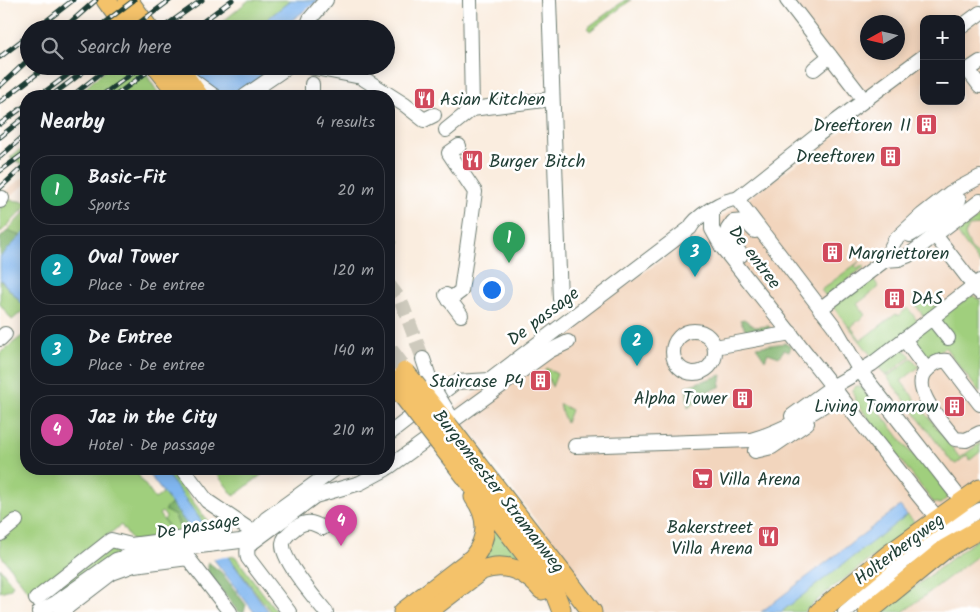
<!DOCTYPE html>
<html lang="en">
<head>
<meta charset="utf-8">
<style>
  body { margin:0; font-family:Kalam,sans-serif; background:#242831; color:#f1f3f6 }
  .controls { position:absolute; right:15px; top:15px; display:grid; overflow:hidden; border-radius:10px; box-shadow:0 2px 12px #0003 }
  .controls button { width:45px; height:45px; display:grid; place-items:center; padding:0; border:0; border-bottom:1px solid #363941; background:#171b24; color:#f1f3f6; font:25px sans-serif }
  .compass { position:absolute; left:860px; top:15px; width:45px; height:45px; border-radius:50%; background:#171b24; box-shadow:0 2px 12px #0003; rotate:262deg }
  .you { position:absolute; left:491px; top:289px; width:18px; height:18px; margin:-12px; border:4px solid #fff; border-radius:50%; background:#1a73e8; box-shadow:0 0 0 8px #1a73e833 }
  .badge { display:grid; place-items:center; width:32px; height:32px; border-radius:50%; background:#d1495b; color:#fff; font-size:16px; font-weight:700 }
  .pin { position:absolute; translate:-50% -41px; filter:drop-shadow(0 1px 2px #0008) }
  .pin::after { content:''; position:absolute; top:26px; width:18px; height:15px; background:inherit; clip-path:polygon(0 0,100% 0,50% 100%) }
  .list { margin:0; padding:0; list-style:none }
  h2 { display:flex; justify-content:space-between; align-items:center; height:65px; margin:0; padding:0 20px; font-size:21px }
  h2 small { font-size:16px; font-weight:400; color:#9ea1a6 }
  .list li { display:grid; grid-template-columns:32px 1fr auto; gap:15px; align-items:center; box-sizing:border-box; height:70px; margin:0 10px 10px; padding:0 10px; border:1px solid #363941; border-radius:20px }
  .list b { display:block; font-size:19px; white-space:nowrap }
  .list p { margin:0; font-size:16px; white-space:nowrap; color:#9ea1a6 }
  .list em { font-size:16px; font-style:normal; color:#9ea1a6 }
  .icon { flex:none; width:28px; height:28px; fill:none; stroke:currentColor; stroke-width:2; stroke-linecap:round; stroke-linejoin:round }
  .map { position:relative; flex:none; width:980px; height:612px; overflow:hidden }
  .search { position:absolute; background:#171b24; box-shadow:0 2px 12px #0003; left:20px; top:20px; width:375px; height:55px; display:flex; align-items:center; gap:12px; box-sizing:border-box; padding:0 18px; border-radius:28px; color:#9ea1a6; font-size:19px }
  .panel { position:absolute; background:#171b24; box-shadow:0 2px 12px #0003; left:20px; top:90px; width:375px; height:385px; border-radius:20px }
  .map>svg:first-child { display:block }
</style>
</head>
<body>
<div class="map">
<svg width="980" height="612" viewBox="0 0 980 612">
  <rect width="100%" height="100%" fill="#fff"/>
  <filter id="ink" filterUnits="userSpaceOnUse"><feTurbulence type="fractalNoise" baseFrequency=".02" numOctaves="2"/><feDisplacementMap in="SourceGraphic" scale="10" xChannelSelector="R" yChannelSelector="G"/><feConvolveMatrix kernelMatrix="1 2 1 2 8 2 1 2 1" color-interpolation-filters="sRGB"/></filter>
  <filter id="wash" filterUnits="userSpaceOnUse"><feTurbulence type="fractalNoise" baseFrequency=".0096" numOctaves="4" result="noise"/><feDisplacementMap in="SourceGraphic" scale="20" xChannelSelector="R" yChannelSelector="G"/><feGaussianBlur stdDeviation="1.12" result="paint"/><feColorMatrix in="noise" values="0 0 0 0 0 0 0 0 0 0 0 0 0 0 0 0 0 1.4 0 .05"/><feComposite in="paint" operator="in"/></filter>
  <g filter="url(#wash)">
    <rect width="100%" height="100%" fill="#faeddf"/>
    <!-- built -->
    <g fill="#f2d5bd" fill-rule="evenodd">
      <path d="M 777,0 L 980,0 L 980,612 L 900,612 L 933,538 L 818,593 L 791,612 L 604,612 L 453,409 L 862,117 ZM 924,19 L 961,19 L 961,101 L 924,101 ZM 868,22 L 898,22 L 898,52 L 868,52 Z"/>
      <path d="M 26,175 L 26,184 L 0,203 L 0,195 Z"/>
    </g>
    <!-- green -->
    <g fill="#a0cf7d" stroke="#608658">
      <path d="M 249,0 L 291,0 L 255,29 L 214,29 Z"/>
      <path d="M 625,0 L 631,0 L 590,31 L 587,28 Z"/>
      <path d="M 109,66 L 141,66 L 160,96 L 77,96 Z"/>
      <path d="M 26,144 L 26,166 L 10,158 Z"/>
      <path d="M 4,199 L 26,202 L 26,207 L 0,233 L 0,206 Z"/>
      <path d="M 26,211 L 26,231 L 22,236 L 7,231 Z"/>
      <path d="M 980,216 L 980,225 L 969,226 L 965,235 L 971,249 L 980,256 L 980,264 L 957,233 Z"/>
      <path d="M 389,228 L 400,242 L 389,250 Z"/>
      <path d="M 860,261 L 855,266 L 857,269 L 863,265 L 864,267 L 826,296 L 821,290 Z"/>
      <path d="M 871,276 L 879,287 L 857,304 L 865,315 L 851,327 L 861,340 L 896,314 L 898,316 L 908,308 L 918,322 L 873,358 L 832,305 Z"/>
      <path d="M 0,280 L 26,308 L 12,320 L 0,304 Z"/>
      <path d="M 929,295 L 931,298 L 928,301 L 932,299 L 934,302 L 931,306 L 936,305 L 939,308 L 924,317 L 915,304 Z"/>
      <path d="M 972,295 L 980,300 L 980,393 L 945,347 L 926,361 L 918,350 L 921,347 L 912,338 Z"/>
      <path d="M 26,333 L 26,469 L 134,469 L 155,499 L 164,493 L 172,504 L 164,510 L 175,516 L 181,531 L 190,527 L 195,534 L 176,536 L 164,520 L 166,517 L 162,512 L 159,514 L 175,536 L 132,541 L 121,525 L 30,594 L 0,554 L 0,353 Z"/>
      <path d="M 901,347 L 911,356 L 886,376 L 877,365 Z"/>
      <path d="M 912,358 L 919,367 L 901,381 L 960,458 L 980,443 L 980,452 L 970,460 L 967,455 L 956,464 L 951,461 L 887,377 Z"/>
      <path d="M 546,368 L 557,374 L 552,387 L 545,369 Z"/>
      <path d="M 856,386 L 860,386 L 910,452 L 936,473 L 951,495 L 940,504 L 933,502 L 855,401 L 853,390 Z"/>
      <path d="M 560,404 L 571,410 L 566,423 L 559,405 Z"/>
      <path d="M 162,469 L 169,469 L 215,531 L 209,531 Z"/>
      <path d="M 213,469 L 269,469 L 234,496 Z"/>
      <path d="M 908,515 L 914,522 L 907,531 L 823,595 L 804,612 L 781,612 L 877,538 L 887,528 Z"/>
      <path d="M 488,520 L 530,567 L 487,561 L 481,553 Z"/>
      <path d="M 980,537 L 980,554 L 903,612 L 882,612 Z"/>
      <path d="M 108,547 L 111,549 L 114,548 L 119,554 L 51,598 L 46,594 Z"/>
      <path d="M 235,556 L 277,612 L 271,612 L 229,557 Z"/>
      <path d="M 0,568 L 13,585 L 10,589 L 0,592 Z"/>
    </g>
    <!-- forest -->
    <g fill="#80b26c" stroke="#507850">
      <path d="M 7,231 L 22,236 L 0,257 L 0,238 Z"/>
      <path d="M 744,319 L 755,327 L 769,326 L 770,330 L 750,337 L 740,320 Z"/>
      <path d="M 785,343 L 791,347 L 789,352 L 784,350 L 779,357 L 768,353 L 765,360 L 756,347 Z"/>
      <path d="M 722,375 L 720,387 L 696,395 L 695,403 L 688,408 L 686,386 Z"/>
      <path d="M 172,504 L 190,527 L 181,531 L 175,516 L 164,510 Z"/>
      <path d="M 208,562 L 221,572 L 246,605 L 244,612 L 238,612 L 208,573 Z"/>
    </g>
    <!-- water -->
    <g fill="#80b6ef" stroke="#507a92">
      <path d="M 291,0 L 319,0 L 280,29 L 255,29 Z"/>
      <path d="M 209,66 L 276,66 L 238,96 L 174,96 Z"/>
      <path d="M 26,231 L 26,275 L 23,278 L 26,282 L 26,308 L 0,279 L 0,257 Z"/>
      <path d="M 145,469 L 163,469 L 269,612 L 254,612 Z"/>
      <path d="M 900,506 L 907,515 L 781,612 L 761,612 Z"/>
    </g>
    <!-- pier -->
    <path fill="#faeddf" d="M 213,530 L 232,556 L 211,559 L 191,533 Z"/>
  </g>
  <g filter="url(#ink)">
    <g fill="none" stroke-linecap="round" stroke-linejoin="round">
      <!-- minor-tunnel -->
      <path stroke="#cecabd" stroke-width="14" stroke-dasharray="14 7" stroke-linecap="butt" d="M 389,285 L 401,301 L 423,359"/>
      <!-- major-tunnel -->
      <path stroke="#cecabd" stroke-width="19" stroke-dasharray="19 9" stroke-linecap="butt" d="M 389,351 L 405,372"/>
      <defs>
        <g id="minor">
          <path d="M 549,0 L 560,299"/>
          <path d="M 787,0 L 864,100"/>
          <path d="M 961,27 L 980,13"/>
          <path d="M 306,29 L 310,19 L 326,0"/>
          <path d="M 980,62 L 968,70 L 980,86"/>
          <path d="M 305,66 L 361,77 L 405,105 L 424,120 L 434,115"/>
          <path d="M 814,69 L 830,56"/>
          <path d="M 192,80 L 214,96"/>
          <path d="M 312,93 L 312,84"/>
          <path d="M 245,96 L 289,66"/>
          <path d="M 472,109 L 552,99"/>
          <path d="M 446,130 L 472,109 L 470,0"/>
          <path d="M 737,199 L 819,134 L 924,56"/>
          <path d="M 0,201 L 2,198"/>
          <path d="M 712,211 L 712,229 L 722,247 L 919,496 L 938,519 L 960,539 L 965,520 L 962,501 L 860,371 L 834,326 L 737,199"/>
          <path d="M 727,233 L 741,255"/>
          <path d="M 910,235 L 932,222 L 959,200"/>
          <path d="M 935,235 L 979,292"/>
          <path d="M 722,247 L 728,229 L 733,222 L 745,221 L 755,231"/>
          <path d="M 885,260 L 899,259 L 909,255 L 980,201"/>
          <path d="M 446,295 L 461,315"/>
          <path d="M 449,300 L 461,291 L 475,192 L 449,153 L 459,146"/>
          <path d="M 820,309 L 885,260 L 895,240 L 922,215 L 950,193 L 980,177"/>
          <path d="M 932,318 L 948,338"/>
          <circle cx="694" cy="352" r="21"/>
          <path d="M 0,339 L 5,334"/>
          <path d="M 904,339 L 927,370"/>
          <path d="M 715,347 L 791,333"/>
          <path d="M 423,359 L 432,386"/>
          <path d="M 980,404 L 947,361 C 939,360 935,363 929,368 C 906,386 943,423 955,439 L 966,440 L 980,433"/>
          <path d="M 792,416 L 832,387 L 872,364 L 980,281"/>
          <path d="M 389,434 L 456,382 L 490,380 L 690,228 C 695,217 724,199 737,199"/>
          <path d="M 575,446 L 751,440 C 783,431 812,414 839,395"/>
          <path d="M 755,451 L 772,447 L 807,423"/>
          <path d="M 389,467 L 549,351 L 568,342"/>
          <path d="M 183,469 L 207,501 L 250,530 C 251,541 245,547 248,558 L 289,612"/>
          <path d="M 323,528 C 312,522 306,520 295,528 C 291,532 284,536 283,543 C 281,560 315,598 326,612"/>
          <path d="M 0,534 L 16,521"/>
          <path d="M 253,542 L 315,496 L 360,483 L 386,469"/>
          <path d="M 36,599 L 111,540 L 131,545 L 224,533"/>
          <path d="M 39,612 L 57,602 L 116,560 L 136,554 L 240,541 L 251,537 L 266,519 L 335,469"/>
          <path d="M 61,612 L 112,573 L 134,565 L 188,558 L 230,612"/>
          <path d="M 845,612 L 907,559 L 949,528 L 980,510"/>
        </g>
        <g id="major">
          <path d="M 106,0 L 127,29"/>
          <path d="M 128,0 L 149,29"/>
          <path d="M 156,66 L 180,96"/>
          <path d="M 177,66 L 199,96"/>
          <path d="M 454,433 L 592,612"/>
          <path d="M 439,442 L 554,591 L 561,609"/>
          <path d="M 403,612 L 473,558 C 488,539 489,517 474,497"/>
          <path d="M 427,612 L 482,570 C 506,561 526,571 542,590"/>
          <path d="M 819,612 L 888,555 L 980,489"/>
          <path d="M 868,612 L 945,549 L 980,529"/>
        </g>
      </defs>
      <!-- minor casing -->
      <use href="#minor" stroke="#6c7b70" stroke-width="16"/>
      <!-- major casing -->
      <use href="#major" stroke="#6c7b70" stroke-width="21"/>
      <!-- minor -->
      <use href="#minor" stroke="#fff" stroke-width="14"/>
      <!-- major -->
      <use href="#major" stroke="#f4c26a" stroke-width="19"/>
      <defs>
        <g id="rail">
          <path d="M 36,29 L 73,0"/>
          <path d="M 63,29 L 96,0"/>
          <path d="M 96,29 L 134,0"/>
          <path d="M 131,29 L 170,0"/>
          <path d="M 161,29 L 202,0"/>
          <path d="M 193,29 L 232,0"/>
          <path d="M 0,57 L 29,35"/>
          <path d="M 0,86 L 29,59"/>
          <path d="M 39,96 L 80,66"/>
          <path d="M 51,96 L 91,66"/>
          <path d="M 72,96 L 110,66"/>
          <path d="M 101,96 L 142,66"/>
          <path d="M 115,96 L 155,66"/>
          <path d="M 0,102 L 47,66"/>
          <path d="M 0,124 L 26,105"/>
          <path d="M 0,137 L 26,116"/>
          <path d="M 0,157 L 26,134"/>
          <path d="M 0,171 L 26,152"/>
          <path d="M 0,188 L 26,164"/>
        </g>
      </defs>
      <!-- rail casing -->
      <use href="#rail" stroke="#1f3d34" stroke-width="5"/>
      <!-- rail -->
      <use href="#rail" stroke="#fff" stroke-width="3" stroke-dasharray="9" stroke-linecap="butt"/>
      <defs>
        <path id="minor-bridge" d="M 432,386 L 449,414"/>
        <g id="major-bridge">
          <path d="M 405,372 L 454,433"/>
          <path d="M 391,380 L 439,442"/>
        </g>
      </defs>
      <!-- minor-bridge casing -->
      <use href="#minor-bridge" stroke="#6c7b70" stroke-width="16" stroke-linecap="butt"/>
      <!-- major-bridge casing -->
      <use href="#major-bridge" stroke="#6c7b70" stroke-width="21" stroke-linecap="butt"/>
      <!-- minor-bridge -->
      <use href="#minor-bridge" stroke="#fff" stroke-width="14"/>
      <!-- major-bridge -->
      <use href="#major-bridge" stroke="#f4c26a" stroke-width="19"/>
    </g>
  </g>
  <!-- icons -->
  <defs>
    <symbol id="restaurant-square" viewBox="-11 -11 22 22"><rect x="-9" y="-9" width="18" height="18" rx="4" fill="#d1495b" stroke="#fff"/><path d="M-5-6h1v4h1v-4h1v4h1v-4h1v5L-1.5 .5V6h-2V.5L-5-1ZM5-6V6H3V1.5H1.5Q1.5-4 5-6Z" fill="#fff"/></symbol>
    <symbol id="building-square" viewBox="-11 -11 22 22"><rect x="-9" y="-9" width="18" height="18" rx="4" fill="#d1495b" stroke="#fff"/><path d="M-4-6H4V6H1V3H-1V6H-4ZM-2.5-4.3h1.7v1.8h-1.7ZM.8-4.3h1.7v1.8H.8ZM-2.5-1h1.7V.8h-1.7ZM.8-1h1.7V.8H.8Z" fill="#fff"/></symbol>
    <symbol id="supermarket-square" viewBox="-11 -11 22 22"><rect x="-9" y="-9" width="18" height="18" rx="4" fill="#d1495b" stroke="#fff"/><path d="M-6-5.5h2.5l.6 2H6L4.5 2H-2.5L-4.4-4H-6ZM-1.5 3.2a1.3 1.3 0 1 0 .1 0ZM3 3.2a1.3 1.3 0 1 0 .1 0Z" fill="#fff"/></symbol>
  </defs>
  <g fill-rule="evenodd">
    <use href="#restaurant-square" x="412" y="86" width="25" height="25"/>
    <use href="#building-square" x="914" y="112" width="25" height="25"/>
    <use href="#building-square" x="878" y="144" width="25" height="25"/>
    <use href="#restaurant-square" x="460" y="148" width="25" height="25"/>
    <use href="#building-square" x="820" y="240" width="25" height="25"/>
    <use href="#building-square" x="882" y="286" width="25" height="25"/>
    <use href="#building-square" x="528" y="368" width="25" height="25"/>
    <use href="#building-square" x="730" y="386" width="25" height="25"/>
    <use href="#building-square" x="942" y="394" width="25" height="25"/>
    <use href="#supermarket-square" x="690" y="466" width="25" height="25"/>
    <use href="#restaurant-square" x="756" y="524" width="25" height="25"/>
  </g>
  <g text-anchor="middle" stroke-width="5" stroke-linejoin="round" paint-order="stroke">
    <!-- poi labels -->
    <g font-size="18" fill="#1f3d34" stroke="#fff" text-anchor="end">
      <text x="440" y="105" text-anchor="start">Asian Kitchen</text>
      <text x="911" y="131">Dreeftoren II</text>
      <text x="875" y="162">Dreeftoren</text>
      <text x="489" y="167" text-anchor="start">Burger Bitch</text>
      <text x="848" y="259" text-anchor="start">Margriettoren</text>
      <text x="911" y="304" text-anchor="start">DAS</text>
      <text x="524" y="387">Staircase P4</text>
      <text x="727" y="404">Alpha Tower</text>
      <text x="938" y="412">Living Tomorrow</text>
      <text x="719" y="485" text-anchor="start">Villa Arena</text>
      <text x="753" y="533">Bakerstreet<tspan x="753" dy="21">Villa Arena</tspan></text>
    </g>
    <!-- street labels -->
    <g font-size="18" fill="#1f3d34" stroke="#fff">
      <text transform="translate(755 257) rotate(53)" y="6">De entree</text>
      <text transform="translate(543 316) rotate(-37)" y="6">De passage</text>
      <text transform="translate(499 491) rotate(52)" y="6">Burgemeester Stramanweg</text>
      <text transform="translate(198 526) rotate(-9)" y="6">De passage</text>
      <text transform="translate(899 549) rotate(-37)" y="6">Holterbergweg</text>
    </g>
  </g>
</svg>
<div class="controls">
<button>+</button>
<button>−</button>
</div>
<svg class="compass" viewBox="-18 -18 36 36"><path d="M0-13l5 13h-10z" fill="#e53935"/><path d="M0 13l5-13h-10z" fill="#9ea1a6"/></svg>
<div class="you"></div>
<div class="pin badge" style="left:509px;top:263px;background:#2e9e5b">1</div>
<div class="pin badge" style="left:637px;top:366px;background:#0f9aa8">2</div>
<div class="pin badge" style="left:695px;top:277px;background:#0f9aa8">3</div>
<div class="pin badge" style="left:341px;top:546px;background:#d1479c">4</div>
<div class="search"><svg class="icon" aria-label="search" viewBox="0 0 24 24"><circle cx="10" cy="10" r="6"/><path d="M15 15l6 6"/></svg>Search here</div>
<section class="panel">
<h2>Nearby<small>4 results</small></h2>
<ul class="list">
<li><span class="badge" style="background:#2e9e5b">1</span><div><b>Basic-Fit</b><p>Sports</p></div><em>20 m</em></li>
<li><span class="badge" style="background:#0f9aa8">2</span><div><b>Oval Tower</b><p>Place · De entree</p></div><em>120 m</em></li>
<li><span class="badge" style="background:#0f9aa8">3</span><div><b>De Entree</b><p>Place · De entree</p></div><em>140 m</em></li>
<li><span class="badge" style="background:#d1479c">4</span><div><b>Jaz in the City</b><p>Hotel · De passage</p></div><em>210 m</em></li>
</ul>
</section>
</div>
</body>
</html>
